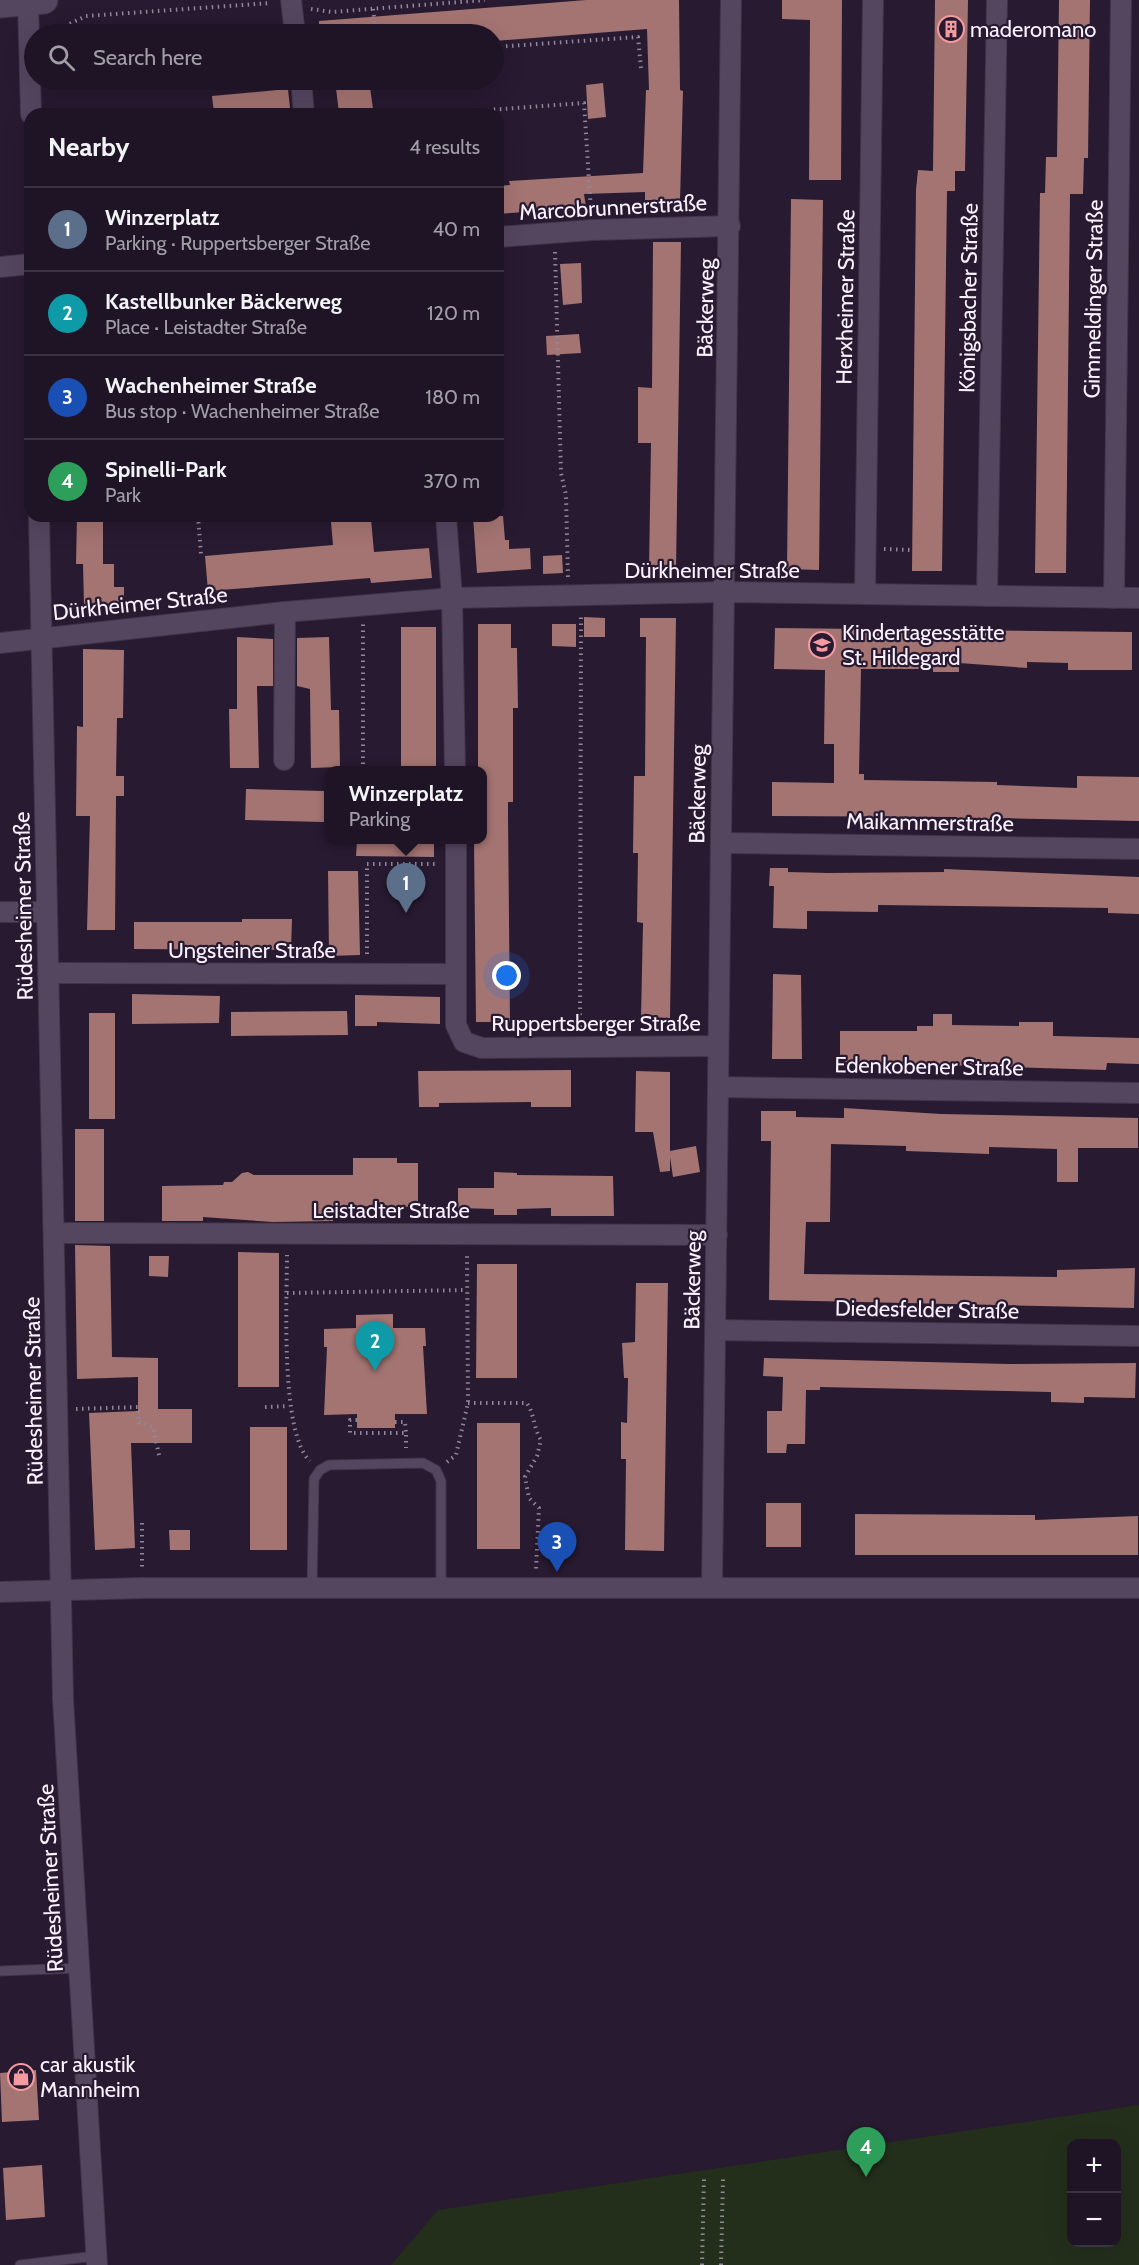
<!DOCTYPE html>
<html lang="en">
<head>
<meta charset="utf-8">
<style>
  body { margin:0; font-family:Cabin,sans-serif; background:#2b2132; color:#f1f3f6 }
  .controls { position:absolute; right:18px; bottom:18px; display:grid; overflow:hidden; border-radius:12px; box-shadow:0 6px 24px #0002 }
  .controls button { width:54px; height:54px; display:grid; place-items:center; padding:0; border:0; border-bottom:2px solid #3c3342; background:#1e1425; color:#f1f3f6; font:30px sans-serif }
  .you { position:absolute; left:507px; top:976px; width:21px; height:21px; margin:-15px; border:4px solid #fff; border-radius:50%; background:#1a73e8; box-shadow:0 0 0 9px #1a73e833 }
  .badge { display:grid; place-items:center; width:39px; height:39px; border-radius:50%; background:#1a73e8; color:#fff; font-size:20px; font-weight:700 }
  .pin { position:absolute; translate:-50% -50px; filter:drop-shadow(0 2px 3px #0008) }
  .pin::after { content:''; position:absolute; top:32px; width:21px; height:18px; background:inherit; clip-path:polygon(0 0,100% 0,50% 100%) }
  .popup { position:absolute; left:325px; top:766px; width:162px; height:78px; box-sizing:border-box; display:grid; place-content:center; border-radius:12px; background:#1e1425; filter:drop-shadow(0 2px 4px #0005); font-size:20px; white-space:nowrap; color:#a19ea7 }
  .popup b { font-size:22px; color:#f1f3f6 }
  .popup::after { content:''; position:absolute; left:50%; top:100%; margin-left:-12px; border:12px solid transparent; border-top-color:#1e1425 }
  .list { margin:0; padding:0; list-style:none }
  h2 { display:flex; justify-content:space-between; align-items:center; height:78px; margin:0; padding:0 24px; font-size:26px }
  h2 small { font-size:20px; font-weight:400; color:#a19ea7 }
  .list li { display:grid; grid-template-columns:39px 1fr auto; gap:18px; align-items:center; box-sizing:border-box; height:84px; padding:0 24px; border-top:2px solid #3c3342 }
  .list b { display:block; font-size:22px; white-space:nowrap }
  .list p { margin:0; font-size:20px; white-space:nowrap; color:#a19ea7 }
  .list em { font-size:20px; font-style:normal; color:#a19ea7 }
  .icon { flex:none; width:33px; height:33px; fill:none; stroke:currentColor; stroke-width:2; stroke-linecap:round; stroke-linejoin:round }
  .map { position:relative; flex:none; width:1139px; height:2265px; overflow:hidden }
  .search { position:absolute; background:#1e1425; box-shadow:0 6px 24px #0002; left:24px; top:24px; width:480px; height:66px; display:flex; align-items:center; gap:15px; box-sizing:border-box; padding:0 21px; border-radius:33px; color:#a19ea7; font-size:22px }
  .panel { position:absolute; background:#1e1425; box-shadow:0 6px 24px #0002; left:24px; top:108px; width:480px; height:414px; border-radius:18px }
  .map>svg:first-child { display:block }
</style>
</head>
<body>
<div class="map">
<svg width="1139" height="2265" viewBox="0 0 1139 2265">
  <rect width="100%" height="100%" fill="#281a31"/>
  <!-- green -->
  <path fill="#232f1b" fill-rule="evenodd" d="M 1139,2105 L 1139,2265 L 391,2265 L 438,2210 ZM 1072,2144 L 1116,2144 L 1116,2242 L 1072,2242 Z"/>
  <!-- building -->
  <g fill="#a47472">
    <path d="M 586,0 L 679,0 L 680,90 L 683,91 L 680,201 L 645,200 L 645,192 L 584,194 L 586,207 L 498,214 L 498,186 L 510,185 L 509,181 L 643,173 L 646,90 L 649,90 L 647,29 L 494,41 L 494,34 L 319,34 L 319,21 Z"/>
    <path d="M 782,0 L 842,0 L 841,180 L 809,180 L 810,20 L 782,19 Z"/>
    <path d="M 935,0 L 968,0 L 965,171 L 955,171 L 955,191 L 947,191 L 942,571 L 912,571 L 916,190 L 918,170 L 933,171 Z"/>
    <path d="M 1059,0 L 1090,0 L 1088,158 L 1084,158 L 1083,194 L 1070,194 L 1066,573 L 1035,573 L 1040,193 L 1045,193 L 1046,157 L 1057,157 Z"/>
    <path d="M 335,80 L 369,80 L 373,109 L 339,113 Z"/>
    <path d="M 603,83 L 606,117 L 588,119 L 586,85 Z"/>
    <path d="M 288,89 L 290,108 L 214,114 L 212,96 Z"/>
    <path d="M 791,199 L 823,200 L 819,570 L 787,569 Z"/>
    <path d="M 653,242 L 681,242 L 676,570 L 649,570 L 651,443 L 638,443 L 638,387 L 652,388 Z"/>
    <path d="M 581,263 L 582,303 L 563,305 L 560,264 Z"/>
    <path d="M 579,334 L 581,353 L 547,355 L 546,336 Z"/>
    <path d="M 77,516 L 103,516 L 103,564 L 114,564 L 114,587 L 124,587 L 124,604 L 84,605 L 83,564 L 76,564 Z"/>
    <path d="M 473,516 L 503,516 L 505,540 L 509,540 L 509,549 L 530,548 L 531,569 L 477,573 Z"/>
    <path d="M 371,519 L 374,552 L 429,548 L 432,578 L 371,583 L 370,578 L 208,591 L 205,556 L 333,545 L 331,522 Z"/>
    <path d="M 562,555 L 563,573 L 543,574 L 543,556 Z"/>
    <path d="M 584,617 L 605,618 L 605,637 L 584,637 Z"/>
    <path d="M 640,618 L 676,618 L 670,1018 L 641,1017 L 643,923 L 637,922 L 638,853 L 633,853 L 634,776 L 645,776 L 646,637 L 640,637 Z"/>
    <path d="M 478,624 L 511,624 L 511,648 L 517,648 L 518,708 L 513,708 L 513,802 L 508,802 L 508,816 L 510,1022 L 476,1022 L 474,840 L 483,840 L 483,771 L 478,771 Z"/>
    <path d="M 552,624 L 576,624 L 576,647 L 552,646 Z"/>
    <rect x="401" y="627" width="35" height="144"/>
    <path d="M 775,628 L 1132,632 L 1132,670 L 1068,670 L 1068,663 L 1027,662 L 1027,668 L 959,663 L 959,672 L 933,672 L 933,669 L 861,669 L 859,774 L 864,774 L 864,780 L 997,782 L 997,785 L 1077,788 L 1077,776 L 1139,777 L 1139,821 L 997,818 L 997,822 L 957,821 L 957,817 L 772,816 L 772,782 L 834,783 L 834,744 L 824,744 L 825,670 L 774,669 Z"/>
    <path d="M 237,637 L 273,639 L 273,686 L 257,686 L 259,768 L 230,768 L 229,709 L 237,709 Z"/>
    <path d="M 329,637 L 331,710 L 339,710 L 340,767 L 311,768 L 310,689 L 297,686 L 297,638 Z"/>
    <path d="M 83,649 L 124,650 L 123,718 L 117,718 L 116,776 L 124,776 L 124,796 L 116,796 L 115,930 L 87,930 L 90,816 L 76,816 L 77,726 L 83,727 Z"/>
    <path d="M 246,789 L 324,791 L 324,822 L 245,820 Z"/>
    <path d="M 357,840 L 434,840 L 434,857 L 356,856 Z"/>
    <path d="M 770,868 L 788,868 L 788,872 L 828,873 L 944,872 L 944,869 L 1139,877 L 1139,914 L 1108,913 L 1108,908 L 878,905 L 878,912 L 807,911 L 807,929 L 773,928 L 774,886 L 769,886 Z"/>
    <path d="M 328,871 L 358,871 L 360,955 L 329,956 Z"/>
    <path d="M 242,919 L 292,919 L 291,950 L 134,949 L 134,922 L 242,922 Z"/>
    <path d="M 773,974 L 801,975 L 802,1059 L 772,1059 Z"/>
    <path d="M 132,994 L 220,996 L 219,1023 L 132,1024 Z"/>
    <path d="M 355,995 L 440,997 L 440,1024 L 377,1022 L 377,1026 L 355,1026 Z"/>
    <path d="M 347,1011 L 348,1035 L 231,1036 L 231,1012 Z"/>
    <rect x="89" y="1013" width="26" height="106"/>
    <path d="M 933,1014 L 952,1014 L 952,1025 L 1019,1026 L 1019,1022 L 1053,1022 L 1053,1036 L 1139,1038 L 1139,1064 L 1107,1063 L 1106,1070 L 840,1062 L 840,1031 L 917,1031 L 917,1026 L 933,1026 Z"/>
    <path d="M 571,1070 L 571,1107 L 531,1107 L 531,1102 L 439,1103 L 439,1107 L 419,1107 L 418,1071 Z"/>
    <path d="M 636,1071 L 670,1072 L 670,1151 L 696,1146 L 700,1172 L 673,1177 L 670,1157 L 670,1171 L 660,1172 L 653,1132 L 635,1132 Z"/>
    <path d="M 844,1108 L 941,1114 L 1138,1118 L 1138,1148 L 1078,1148 L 1078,1182 L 1057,1182 L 1057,1149 L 989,1147 L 989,1154 L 906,1151 L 906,1146 L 831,1144 L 830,1222 L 806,1222 L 804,1274 L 1057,1277 L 1057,1270 L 1135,1268 L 1134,1308 L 769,1300 L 771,1141 L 761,1141 L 761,1111 L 796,1111 L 796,1117 L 844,1118 Z"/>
    <rect x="75" y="1129" width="29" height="92"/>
    <path d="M 353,1158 L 397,1158 L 397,1163 L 418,1163 L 418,1207 L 333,1206 L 333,1221 L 273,1222 L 203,1217 L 203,1221 L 162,1221 L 162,1186 L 223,1185 L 224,1182 L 232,1182 L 242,1173 L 248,1172 L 254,1175 L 353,1175 Z"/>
    <path d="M 494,1172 L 517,1173 L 517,1175 L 613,1176 L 614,1216 L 551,1216 L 551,1208 L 517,1209 L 517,1215 L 494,1215 L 494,1209 L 458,1208 L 458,1188 L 494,1188 Z"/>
    <path d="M 75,1245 L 110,1246 L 112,1357 L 158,1358 L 158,1409 L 192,1409 L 192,1443 L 131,1443 L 135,1548 L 95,1550 L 89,1413 L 138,1411 L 138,1377 L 77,1379 Z"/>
    <path d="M 238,1252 L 279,1253 L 279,1387 L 238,1387 Z"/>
    <path d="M 149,1256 L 169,1256 L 168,1277 L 149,1276 Z"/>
    <path d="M 477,1264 L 517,1264 L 517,1378 L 476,1378 Z"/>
    <path d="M 636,1283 L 668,1283 L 664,1551 L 625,1550 L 626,1459 L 621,1459 L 621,1422 L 627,1423 L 628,1378 L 624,1378 L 622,1343 L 635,1342 Z"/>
    <path d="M 393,1314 L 393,1328 L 425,1328 L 426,1346 L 423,1346 L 427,1414 L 395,1414 L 395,1428 L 357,1428 L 357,1414 L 324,1415 L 327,1347 L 324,1347 L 324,1329 L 356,1328 L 356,1315 Z"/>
    <path d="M 764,1358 L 1008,1364 L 1136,1363 L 1135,1398 L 1084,1397 L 1084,1403 L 1051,1402 L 1051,1392 L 820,1387 L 820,1390 L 806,1390 L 805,1444 L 787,1444 L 786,1453 L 767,1453 L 767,1411 L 782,1411 L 783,1377 L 763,1376 Z"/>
    <rect x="477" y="1423" width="43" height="126"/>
    <rect x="250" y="1427" width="37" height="123"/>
    <rect x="766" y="1503" width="35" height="44"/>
    <path d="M 855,1514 L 1035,1515 L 1035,1520 L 1138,1516 L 1138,1555 L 855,1555 Z"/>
    <path d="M 169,1530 L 190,1530 L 190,1550 L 170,1550 Z"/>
    <path d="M 36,2070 L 39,2120 L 2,2122 L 0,2073 Z"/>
    <path d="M 42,2165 L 45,2217 L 6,2220 L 3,2168 Z"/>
  </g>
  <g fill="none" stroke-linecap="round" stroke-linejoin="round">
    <defs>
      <g id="service">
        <path d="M 312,1588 L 314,1479 L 320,1470 L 329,1465 L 423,1463 L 436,1470 L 441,1481 L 441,1588"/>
        <path d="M 0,1971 L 79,1968"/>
        <path d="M 20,2265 L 96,2256"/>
      </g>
      <g id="minor">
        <path d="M 291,0 L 295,34"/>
        <path d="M 28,2 L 31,114"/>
        <path d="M 301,80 L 304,114"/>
        <path d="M 498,237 L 592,230 L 730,226"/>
        <path d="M 0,267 L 30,264"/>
        <path d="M 39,516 L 63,1699 L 97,2265"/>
        <path d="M 446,516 L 452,598 L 455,770"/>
        <path d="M 865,594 L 873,0"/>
        <path d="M 987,596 L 997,0"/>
        <path d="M 1114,598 L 1121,0"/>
        <path d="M 0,643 L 285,612 L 452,598 L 724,592 L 1139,598"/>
        <path d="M 284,760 L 285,612"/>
        <path d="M 456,840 L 456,1025 L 464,1042 L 482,1048 L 718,1046"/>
        <path d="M 721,843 L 1139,849"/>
        <path d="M 0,912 L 47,912"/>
        <path d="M 48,973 L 456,974"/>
        <path d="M 718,1087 L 1139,1093"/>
        <path d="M 65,1233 L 717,1235"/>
        <path d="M 715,1330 L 1139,1336"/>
        <path d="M 712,1588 L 731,0"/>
        <path d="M 0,1592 L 142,1588 L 1139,1588"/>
      </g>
      <path id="secondary" d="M 0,4 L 44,0"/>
    </defs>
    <!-- service casing -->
    <use href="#service" stroke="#3f3447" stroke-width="11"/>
    <!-- minor casing -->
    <use href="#minor" stroke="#3f3447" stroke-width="22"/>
    <!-- secondary casing -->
    <use href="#secondary" stroke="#3f3447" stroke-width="29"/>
    <!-- path -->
    <g stroke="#928799" stroke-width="4" stroke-dasharray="1.5 4.5" stroke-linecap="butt">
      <path d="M 311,9 L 332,12 L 485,0"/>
      <path d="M 373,9 L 376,34"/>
      <path d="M 47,29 L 59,29 L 86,16 L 271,3"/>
      <path d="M 494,47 L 638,37 L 641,69"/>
      <path d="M 434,114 L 584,103 L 591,211"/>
      <path d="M 555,252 L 561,473 L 566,495 L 568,577"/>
      <path d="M 198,516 L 201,554"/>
      <path d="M 884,549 L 912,550"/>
      <path d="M 363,770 L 363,624"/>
      <path d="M 367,954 L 367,864 L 437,864"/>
      <path d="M 580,1027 L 581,614"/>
      <path d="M 287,1255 C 287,1297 280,1434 310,1461"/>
      <path d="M 287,1293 L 467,1290"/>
      <path d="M 468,1403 L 527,1403 C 535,1416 533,1427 541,1440 L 537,1456 L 525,1477 L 529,1498 L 539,1508 L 536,1570"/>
      <path d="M 265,1407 L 289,1406"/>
      <path d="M 76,1409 L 138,1407 L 139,1427"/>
      <path d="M 357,1420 L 350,1420 L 350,1433 L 406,1433 L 406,1448"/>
      <path d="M 139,1422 L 153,1427 L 159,1455"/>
      <path d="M 395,1422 L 405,1422 L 406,1433"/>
      <path d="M 447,1462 L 456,1455 L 468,1403 L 467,1253"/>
      <path d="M 142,1523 L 142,1570"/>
      <path d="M 702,2265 L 704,2179"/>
      <path d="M 721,2265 L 723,2179"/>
    </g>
    <!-- service -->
    <use href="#service" stroke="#554660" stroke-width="9"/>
    <!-- minor -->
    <use href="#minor" stroke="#554660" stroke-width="20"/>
    <!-- secondary -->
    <use href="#secondary" stroke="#554660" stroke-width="27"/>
  </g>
  <!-- icons -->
  <defs>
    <symbol id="building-ring" viewBox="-11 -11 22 22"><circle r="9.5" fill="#281a31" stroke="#f49aa1" stroke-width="1.5"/><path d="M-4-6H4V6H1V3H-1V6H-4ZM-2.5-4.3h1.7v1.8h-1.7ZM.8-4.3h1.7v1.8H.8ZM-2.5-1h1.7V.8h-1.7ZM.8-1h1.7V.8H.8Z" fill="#f49aa1"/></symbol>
    <symbol id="school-ring" viewBox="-11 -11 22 22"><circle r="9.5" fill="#281a31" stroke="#f49aa1" stroke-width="1.5"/><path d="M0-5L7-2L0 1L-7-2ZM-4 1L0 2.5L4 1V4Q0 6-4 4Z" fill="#f49aa1"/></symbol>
    <symbol id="shop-ring" viewBox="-11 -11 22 22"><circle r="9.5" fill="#281a31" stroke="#f49aa1" stroke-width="1.5"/><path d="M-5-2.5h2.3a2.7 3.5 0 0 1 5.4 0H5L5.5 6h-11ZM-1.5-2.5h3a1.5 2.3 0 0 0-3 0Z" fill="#f49aa1"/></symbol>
  </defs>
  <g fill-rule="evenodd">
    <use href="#building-ring" x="936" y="14" width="30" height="30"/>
    <use href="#school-ring" x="807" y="630" width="30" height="30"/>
    <use href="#shop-ring" x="6" y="2062" width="30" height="30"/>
  </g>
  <g text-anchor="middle" stroke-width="4.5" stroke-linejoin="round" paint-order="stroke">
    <!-- poi labels -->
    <g font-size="22" fill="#f9f2fe" stroke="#281a31" text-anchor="start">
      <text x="970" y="37">maderomano</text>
      <text x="842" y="640">Kindertagesstätte<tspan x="842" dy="25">St. Hildegard</tspan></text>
      <text x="40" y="2072">car akustik<tspan x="40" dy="25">Mannheim</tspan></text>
    </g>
    <!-- street labels -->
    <g font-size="22" fill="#f9f2fe" stroke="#281a31">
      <text transform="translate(613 207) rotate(-3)" y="8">Marcobrunnerstraße</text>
      <text transform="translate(845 297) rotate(-89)" y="8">Herxheimer Straße</text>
      <text transform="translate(968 298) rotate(-89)" y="8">Königsbacher Straße</text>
      <text transform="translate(1093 299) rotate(-89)" y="8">Gimmeldinger Straße</text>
      <text transform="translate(705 308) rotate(-89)" y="8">Bäckerweg</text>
      <text x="712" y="578">Dürkheimer Straße</text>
      <text transform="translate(140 603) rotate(-6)" y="8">Dürkheimer Straße</text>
      <text transform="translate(697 794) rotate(-89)" y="8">Bäckerweg</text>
      <text transform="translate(930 822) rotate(1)" y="8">Maikammerstraße</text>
      <text transform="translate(23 906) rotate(-91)" y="8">Rüdesheimer Straße</text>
      <text x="252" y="958">Ungsteiner Straße</text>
      <text x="596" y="1031">Ruppertsberger Straße</text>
      <text transform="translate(929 1066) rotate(1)" y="8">Edenkobener Straße</text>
      <text x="391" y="1218">Leistadter Straße</text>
      <text transform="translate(692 1280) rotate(-89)" y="8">Bäckerweg</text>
      <text transform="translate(927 1309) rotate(1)" y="8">Diedesfelder Straße</text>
      <text transform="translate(33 1391) rotate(-91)" y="8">Rüdesheimer Straße</text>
      <text transform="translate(50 1878) rotate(-93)" y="8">Rüdesheimer Straße</text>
    </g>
  </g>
</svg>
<div class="controls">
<button>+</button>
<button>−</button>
</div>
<div class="you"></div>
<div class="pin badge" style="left:406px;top:913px;background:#5c6f8a">1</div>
<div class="popup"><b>Winzerplatz</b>Parking</div>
<div class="pin badge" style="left:375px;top:1371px;background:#0f9aa8">2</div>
<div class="pin badge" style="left:557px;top:1572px;background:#1a4fb4">3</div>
<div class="pin badge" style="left:866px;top:2177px;background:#2e9e5b">4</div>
<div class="search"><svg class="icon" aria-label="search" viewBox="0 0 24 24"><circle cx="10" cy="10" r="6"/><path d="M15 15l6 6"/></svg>Search here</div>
<section class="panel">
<h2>Nearby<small>4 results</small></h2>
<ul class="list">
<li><span class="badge" style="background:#5c6f8a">1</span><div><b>Winzerplatz</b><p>Parking · Ruppertsberger Straße</p></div><em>40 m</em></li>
<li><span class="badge" style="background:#0f9aa8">2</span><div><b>Kastellbunker Bäckerweg</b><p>Place · Leistadter Straße</p></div><em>120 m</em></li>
<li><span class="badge" style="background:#1a4fb4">3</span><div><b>Wachenheimer Straße</b><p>Bus stop · Wachenheimer Straße</p></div><em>180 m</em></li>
<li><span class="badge" style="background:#2e9e5b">4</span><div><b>Spinelli-Park</b><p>Park</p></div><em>370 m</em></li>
</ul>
</section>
</div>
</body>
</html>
